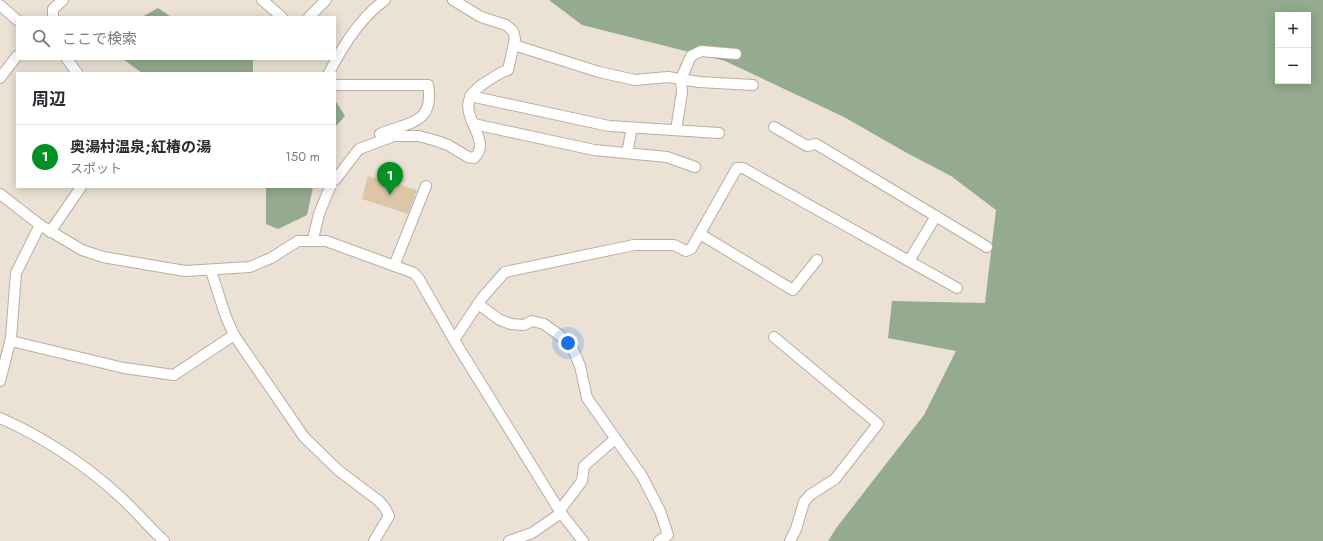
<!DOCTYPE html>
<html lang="ja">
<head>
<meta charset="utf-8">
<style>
  body { margin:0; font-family:Jost,"Noto Sans JP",sans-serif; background:#f7f7f7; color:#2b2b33 }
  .controls { position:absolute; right:12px; top:12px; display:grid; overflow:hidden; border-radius:0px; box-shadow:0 2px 10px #0003 }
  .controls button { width:36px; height:36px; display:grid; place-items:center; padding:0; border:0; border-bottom:1px solid #e1e1e2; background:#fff; color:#2b2b33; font:20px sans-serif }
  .you { position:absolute; left:568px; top:343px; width:14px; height:14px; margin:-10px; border:3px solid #fff; border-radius:50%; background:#1a73e8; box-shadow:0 0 0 6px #1a73e833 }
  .badge { display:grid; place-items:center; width:26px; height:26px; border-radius:50%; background:#009023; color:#fff; font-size:13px; font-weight:700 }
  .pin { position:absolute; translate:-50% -33px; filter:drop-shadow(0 1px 2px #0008) }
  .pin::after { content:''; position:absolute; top:21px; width:14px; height:12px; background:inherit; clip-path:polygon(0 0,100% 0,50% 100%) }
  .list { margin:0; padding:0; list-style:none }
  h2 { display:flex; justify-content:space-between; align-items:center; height:52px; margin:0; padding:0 16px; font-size:17px }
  h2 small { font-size:13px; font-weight:400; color:#7c7c81 }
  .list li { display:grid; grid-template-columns:26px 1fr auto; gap:12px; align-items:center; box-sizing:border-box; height:64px; padding:0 16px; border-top:1px solid #e1e1e2 }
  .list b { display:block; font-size:15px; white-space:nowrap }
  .list p { margin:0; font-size:13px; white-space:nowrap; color:#7c7c81 }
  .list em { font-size:13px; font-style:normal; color:#7c7c81 }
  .icon { flex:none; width:22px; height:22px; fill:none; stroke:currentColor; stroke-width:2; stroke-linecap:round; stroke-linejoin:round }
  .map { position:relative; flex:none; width:1323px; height:541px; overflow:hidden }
  .search { position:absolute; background:#fff; box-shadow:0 2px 10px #0003; left:16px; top:16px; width:320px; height:44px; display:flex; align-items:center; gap:10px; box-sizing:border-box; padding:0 14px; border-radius:0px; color:#7c7c81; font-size:15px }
  .panel { position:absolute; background:#fff; box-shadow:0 2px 10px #0003; left:16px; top:72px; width:320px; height:116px; border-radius:0px }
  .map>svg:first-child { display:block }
</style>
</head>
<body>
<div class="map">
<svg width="1323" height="541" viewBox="0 0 1323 541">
  <rect width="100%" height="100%" fill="#ebe1d4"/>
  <!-- forest -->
  <g fill="#94ab8f" fill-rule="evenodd">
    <path d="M 549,0 L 1323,0 L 1323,541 L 828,541 L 837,527 L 924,415 L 956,351 L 888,338 L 892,301 L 985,303 L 996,210 L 951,176 L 907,153 L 844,117 L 725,61 L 582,25 ZM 1278,15 L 1308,15 L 1308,81 L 1278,81 Z"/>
    <path d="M 158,8 L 171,17 L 142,17 Z"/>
    <path d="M 123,59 L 253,59 L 253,73 L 142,73 Z"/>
    <path d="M 335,100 L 345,116 L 335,127 Z"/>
    <path d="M 266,187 L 313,187 L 307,215 L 278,229 L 266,224 Z"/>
  </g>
  <!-- building -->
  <path fill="#ddc6a7" d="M 368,176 L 417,190 L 408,214 L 362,199 Z"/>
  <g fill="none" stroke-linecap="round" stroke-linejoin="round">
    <defs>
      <g id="minor">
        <path d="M 262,0 L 282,17"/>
        <path d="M 0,5 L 17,20"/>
        <path d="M 53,17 L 53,9 L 63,0"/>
        <path d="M 309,17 L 326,0"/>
        <path d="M 514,45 L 599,72 L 635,80 L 668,77 L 699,82 L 753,85"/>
        <path d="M 67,59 L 77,73"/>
        <path d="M 329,73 C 342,47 361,17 385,0"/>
        <path d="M 0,78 L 17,56"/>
        <path d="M 335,85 L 428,85 C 435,125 407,122 380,134"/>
        <path d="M 470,96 L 609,126 L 719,133"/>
        <path d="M 474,124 L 594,150 L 667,157 L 695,167"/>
        <path d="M 774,127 L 807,146 L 816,144 L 987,247"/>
        <path d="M 676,130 L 682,92 L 681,79 L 691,56 L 701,51 L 736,54"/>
        <path d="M 627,153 L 632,128"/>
        <path d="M 335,180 L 359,149 L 394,136 L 419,136 L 437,141 L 448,145 L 468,157 L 474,158 C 497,137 444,110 483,84 C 491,79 498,73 508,70 L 515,39 L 513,31 L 506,25 L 481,17 L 453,0"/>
        <path d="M 0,194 L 40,225 L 82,250 L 103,257 L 185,271 L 250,267 L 271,258 L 298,241 L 326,241 L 414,273 L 419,279 L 454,340 L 561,513 L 583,541"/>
        <path d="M 50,232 L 81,187"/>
        <path d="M 700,234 L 793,290 L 817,260"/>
        <path d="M 313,239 L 319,214 L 330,187"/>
        <path d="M 909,261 L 936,216"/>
        <path d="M 394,266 L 426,186"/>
        <path d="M 211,271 L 226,317 L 234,335 L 304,437 L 338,470 L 379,501 L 385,508 L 389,516 L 374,541"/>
        <path d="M 478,304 L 500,320 L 511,324 L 524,325 L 532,321 L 544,324 L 558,334 L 572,347 L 580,366 L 587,398 L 642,476 L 660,511 L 668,535 L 659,541"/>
        <path d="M 774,337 L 878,424 L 835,479 L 810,495 L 804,502 L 796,529 L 790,541"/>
        <path d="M 454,340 L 482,298 L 505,272 L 634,245 L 674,245 L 686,251 L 691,249 L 737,168 L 743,168 L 957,288"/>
        <path d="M 11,341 L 124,368 L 174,375 L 234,335"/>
        <path d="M 0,381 L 11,338 L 16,273 L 40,225"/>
        <path d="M 0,418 C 40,435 84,464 116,493 C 133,508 147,525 164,541"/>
        <path d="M 560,510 L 582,481 L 584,466 L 615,439"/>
        <path d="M 509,541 L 532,533 L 561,513"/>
      </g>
    </defs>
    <!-- minor casing -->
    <use href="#minor" stroke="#b8aea2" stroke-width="12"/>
    <!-- minor -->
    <use href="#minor" stroke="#fff" stroke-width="10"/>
  </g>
</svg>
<div class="controls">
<button>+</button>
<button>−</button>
</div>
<div class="you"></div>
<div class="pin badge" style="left:390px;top:195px">1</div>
<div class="search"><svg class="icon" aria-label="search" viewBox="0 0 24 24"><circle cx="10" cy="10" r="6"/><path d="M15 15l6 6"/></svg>ここで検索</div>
<section class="panel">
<h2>周辺<small></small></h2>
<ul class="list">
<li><span class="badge">1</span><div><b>奥湯村温泉;紅椿の湯</b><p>スポット</p></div><em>150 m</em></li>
</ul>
</section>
</div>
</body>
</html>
